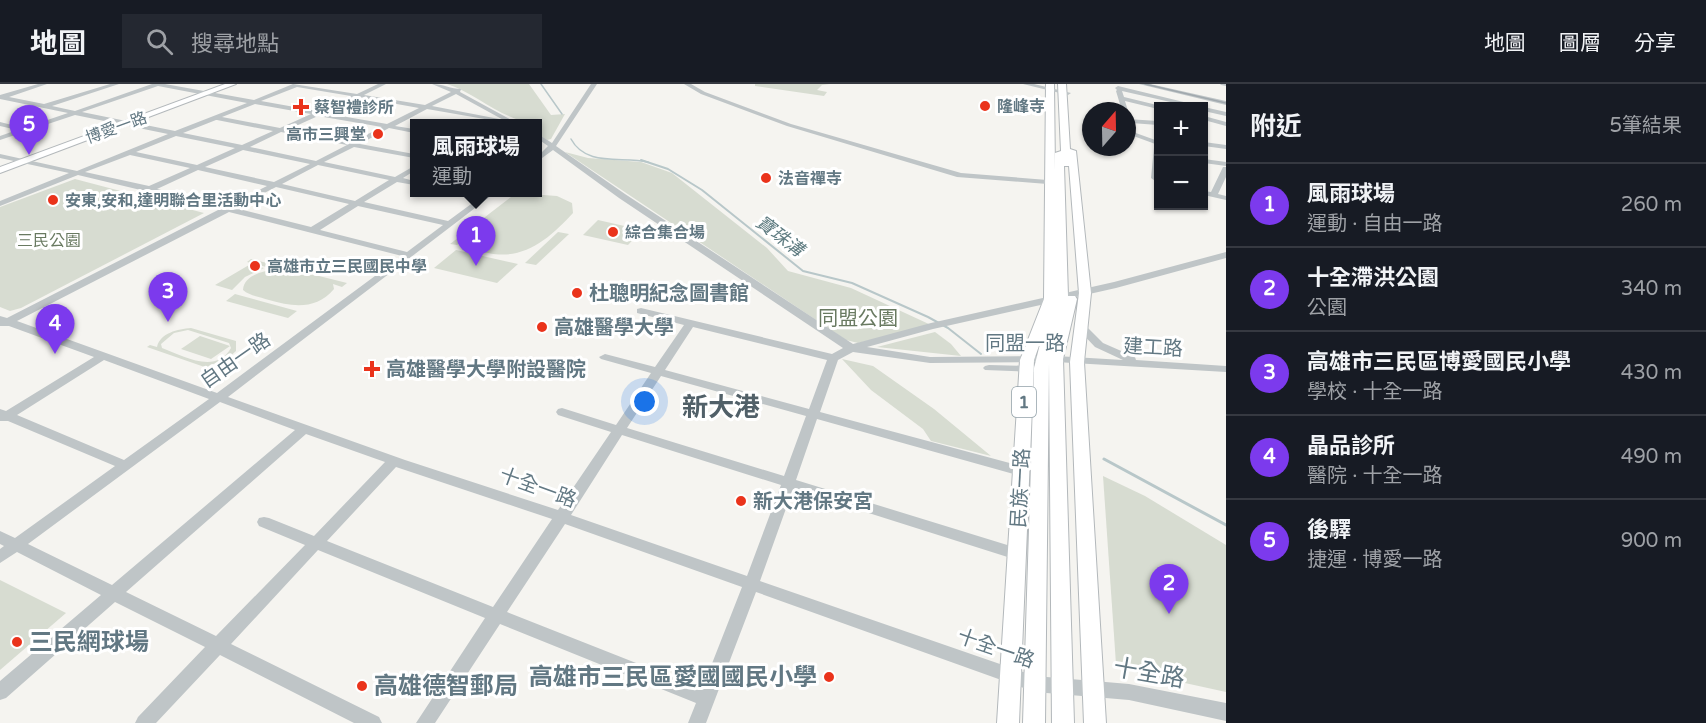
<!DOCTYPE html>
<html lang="zh-TW">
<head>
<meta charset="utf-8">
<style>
  body { margin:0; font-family:"Varela Round","Noto Sans TC",sans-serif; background:#242831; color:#f1f3f6 }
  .controls { position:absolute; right:18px; top:18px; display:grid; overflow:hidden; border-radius:0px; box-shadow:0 2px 4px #0004 }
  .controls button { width:54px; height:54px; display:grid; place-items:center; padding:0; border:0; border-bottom:2px solid #363941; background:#171b24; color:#f1f3f6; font:30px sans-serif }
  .compass { position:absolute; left:1082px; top:18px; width:54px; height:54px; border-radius:50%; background:#171b24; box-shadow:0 2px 4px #0004; rotate:20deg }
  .you { position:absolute; left:645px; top:318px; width:21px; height:21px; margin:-15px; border:4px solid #fff; border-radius:50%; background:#1a73e8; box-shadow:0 0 0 9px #1a73e833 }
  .badge { display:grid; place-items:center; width:39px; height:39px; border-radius:50%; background:#7c3aed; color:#fff; font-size:20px; font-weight:700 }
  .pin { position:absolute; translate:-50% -50px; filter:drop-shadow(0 2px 3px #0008) }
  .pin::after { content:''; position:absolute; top:32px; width:21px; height:18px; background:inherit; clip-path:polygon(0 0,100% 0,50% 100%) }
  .popup { position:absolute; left:410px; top:35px; width:132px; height:78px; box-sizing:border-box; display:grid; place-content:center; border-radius:0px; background:#171b24; filter:drop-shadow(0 2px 4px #0005); font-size:20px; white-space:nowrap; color:#9ea1a6 }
  .popup b { font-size:22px; color:#f1f3f6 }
  .popup::after { content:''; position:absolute; left:50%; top:100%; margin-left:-12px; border:12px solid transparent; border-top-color:#171b24 }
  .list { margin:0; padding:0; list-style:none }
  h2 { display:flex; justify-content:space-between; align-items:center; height:78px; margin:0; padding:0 24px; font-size:26px }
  h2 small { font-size:20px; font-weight:400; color:#9ea1a6 }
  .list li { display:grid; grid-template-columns:39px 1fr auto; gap:18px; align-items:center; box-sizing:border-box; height:84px; padding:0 24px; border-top:2px solid #363941 }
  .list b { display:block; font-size:22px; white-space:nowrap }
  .list p { margin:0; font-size:20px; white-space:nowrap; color:#9ea1a6 }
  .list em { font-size:20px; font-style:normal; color:#9ea1a6 }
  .icon { flex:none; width:33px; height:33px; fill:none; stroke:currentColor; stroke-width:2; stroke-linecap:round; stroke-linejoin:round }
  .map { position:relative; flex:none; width:1226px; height:639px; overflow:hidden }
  header { display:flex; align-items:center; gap:36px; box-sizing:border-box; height:84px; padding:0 30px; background:#171b24; border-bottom:2px solid #363941 }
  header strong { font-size:28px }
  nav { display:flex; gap:33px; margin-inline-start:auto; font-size:21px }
  .search { width:420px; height:54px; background:#242831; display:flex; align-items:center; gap:15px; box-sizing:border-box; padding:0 21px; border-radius:0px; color:#9ea1a6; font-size:22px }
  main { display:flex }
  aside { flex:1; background:#171b24 }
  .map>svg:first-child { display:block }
</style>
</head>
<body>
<header>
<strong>地圖</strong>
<div class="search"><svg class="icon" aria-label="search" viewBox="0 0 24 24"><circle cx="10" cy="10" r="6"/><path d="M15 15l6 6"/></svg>搜尋地點</div>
<nav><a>地圖</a><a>圖層</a><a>分享</a></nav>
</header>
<main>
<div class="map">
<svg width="1226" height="639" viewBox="0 0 1226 639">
  <rect width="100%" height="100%" fill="#f5f4f0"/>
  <!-- green -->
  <g fill="#d7dcd1" fill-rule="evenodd">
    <path d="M 447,0 L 529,0 L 551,31 L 565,30 L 551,55 L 547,56 L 538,50 L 538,39 C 505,39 478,10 447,0 Z"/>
    <path d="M 755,0 L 830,0 L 822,1 L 817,6 L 827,8 L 824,12 L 755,2 Z"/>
    <path d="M 565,68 L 588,74 L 641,78 L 672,89 L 767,164 L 788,187 L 851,204 L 931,241 L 858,259 L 846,256 Z"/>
    <path d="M 75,95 L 204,129 L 21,224 L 10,227 L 0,223 L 0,123 Z"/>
    <path d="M 516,109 L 557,112 L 572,119 L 573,129 C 550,154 524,177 488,169 C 478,167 470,164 463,157 L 457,161 L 450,160 Z"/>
    <path d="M 598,136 L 642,146 L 628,161 L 583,151 Z"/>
    <path d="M 558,148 L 569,150 L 536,181 L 525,179 Z"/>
    <path d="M 456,166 L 518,180 L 497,199 L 434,184 Z"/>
    <path d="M 251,175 L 347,199 L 342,203 L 333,200 L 334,205 C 316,226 293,223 269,216 C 260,213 250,212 243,206 C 244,191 262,188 274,185 L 247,178 Z"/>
    <path d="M 249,181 L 264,184 L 245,193 L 232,206 L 215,201 Z"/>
    <path d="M 235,210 L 297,227 L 288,234 L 226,217 Z"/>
    <path d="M 191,244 L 236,257 L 236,267 L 226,276 L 210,281 L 219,285 L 216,287 L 147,263 L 150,261 L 157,263 C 160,249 178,245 191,244 ZM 188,246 L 229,259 L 231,264 C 216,291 183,272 162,264 L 161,260 L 174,249 Z"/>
    <path d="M 935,248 L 951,260 L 961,272 L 877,263 Z"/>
    <path d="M 200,252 L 230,262 L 211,275 L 181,265 Z"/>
    <path d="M 842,275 L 873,282 L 934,325 L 991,372 L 931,357 L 923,345 L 871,306 Z"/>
    <path d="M 1103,392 L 1145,412 L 1226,461 L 1226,608 L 1121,585 L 1116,580 Z"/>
    <path d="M 0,496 L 66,529 L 0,586 Z"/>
  </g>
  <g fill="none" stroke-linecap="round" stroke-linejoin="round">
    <!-- stream-far2 -->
    <g stroke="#b8c7c9" stroke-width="1.5">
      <path d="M 541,0 L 562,30"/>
      <path d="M 571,55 C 586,83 621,72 648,78"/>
    </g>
    <!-- stream-far1 -->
    <path stroke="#b8c7c9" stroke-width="2" d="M 641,76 L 668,85 L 702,106 L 803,187 L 852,199 L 928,233 L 948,244 L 981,270"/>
    <!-- stream -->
    <path stroke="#b8c7c9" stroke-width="3" d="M 1104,375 L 1226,441"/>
    <defs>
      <g id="major">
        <path d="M 225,0 L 236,0 L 0,89 L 0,83 Z"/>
        <path d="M 1046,0 L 1054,0 L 1055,87 L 1055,69 L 1061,67 L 1058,0 L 1066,0 L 1070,65 L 1076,67 L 1091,209 L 1084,278 L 1106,639 L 1084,639 L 1070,278 L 1079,209 L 1069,82 L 1064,82 L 1068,212 L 1075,212 L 1077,215 L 1063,275 L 1074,639 L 1052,639 L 1049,279 L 1045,639 L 1023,639 L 1034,284 L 1041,256 L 1034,276 L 1019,639 L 997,639 L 1020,276 L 1044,215 Z"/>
      </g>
    </defs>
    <!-- major casing -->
    <use href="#major" stroke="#b3b8bb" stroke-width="2"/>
    <!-- minor -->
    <g fill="#bfc5c7" fill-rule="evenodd">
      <path d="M 38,0 L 47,0 L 9,13 L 44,20 L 110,0 L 119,0 L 52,22 L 75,27 L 152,0 L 165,0 L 254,16 L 293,0 L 357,10 L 378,0 L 386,0 L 364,11 L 425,21 L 451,8 L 432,0 C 443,0 451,5 461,5 L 460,8 L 515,38 L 516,39 L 509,39 L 456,10 L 432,22 L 499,35 L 496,37 L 427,25 L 395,42 L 414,45 L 414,49 L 389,44 L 360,60 L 414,70 L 414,74 L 354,63 L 324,78 L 395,93 L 414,82 L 414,87 L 403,94 L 414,97 L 414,101 L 397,98 L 364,118 L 448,137 L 478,115 L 456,108 L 472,108 L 483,111 L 486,108 L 496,108 L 228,313 L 405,376 L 558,426 L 611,348 L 558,331 L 556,328 L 558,325 L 562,324 L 616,341 L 651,289 L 601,275 L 599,273 L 605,270 L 655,283 L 684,241 L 637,229 L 637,225 L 641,224 L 832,270 L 843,264 L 619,114 L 553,66 L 538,77 L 538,72 L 548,62 L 538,55 L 538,50 L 552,59 L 591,0 L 597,0 L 556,62 L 625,110 L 853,260 L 931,239 L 1114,198 L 1226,168 L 1226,174 L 1116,204 L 933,245 L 867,263 L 930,273 L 1056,272 L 1123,276 L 1095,263 L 1077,244 L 1082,241 L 1086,242 L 1103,259 L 1135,273 L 1136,276 L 1226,282 L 1226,288 L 1056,278 L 930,279 L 853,268 L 838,276 L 820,328 L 1021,382 L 1026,384 L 1028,387 L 1026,390 L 1021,392 L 817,335 L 796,396 L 1017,464 L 1022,466 L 1024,470 L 1022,474 L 1017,476 L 793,405 L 760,497 L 1035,592 L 1129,600 L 1226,619 L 1226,637 L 1129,616 L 1035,608 L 756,508 L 706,639 L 688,639 L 696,619 L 500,540 L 435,639 L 416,639 L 485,534 L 318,466 L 231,560 L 379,633 L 382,639 L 354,639 L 220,571 L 156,639 L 135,639 L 138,633 L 205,563 L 115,518 L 6,614 L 0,616 L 0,597 L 101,511 L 17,468 L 0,479 L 0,465 L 4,462 L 0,460 L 0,447 L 15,454 L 115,382 L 8,337 L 0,337 L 0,325 L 6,327 L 94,273 L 9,242 L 0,242 L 0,232 L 7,234 L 220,125 L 78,91 L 0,122 L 0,117 L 69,89 L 0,74 L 0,70 L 77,87 L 168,50 L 75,31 L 0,56 L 0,52 L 17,46 L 0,42 L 0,38 L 24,44 L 68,29 L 0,15 L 0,11 ZM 158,2 L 247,19 L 175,47 L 82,28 ZM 297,3 L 351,12 L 317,27 L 261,17 ZM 358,13 L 419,24 L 387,40 L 324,29 ZM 255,20 L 311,30 L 280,44 L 222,33 ZM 318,32 L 382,43 L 352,58 L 287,46 ZM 216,36 L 217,36 L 273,47 L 242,61 L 183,49 ZM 281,48 L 347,61 L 316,77 L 250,63 ZM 176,52 L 235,64 L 197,81 L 136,68 ZM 243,66 L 310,80 L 274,98 L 205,83 ZM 130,71 L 190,84 L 149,102 L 85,88 ZM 318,81 L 389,96 L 355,117 L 282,100 ZM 198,86 L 267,102 L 227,122 L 157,105 ZM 276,103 L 349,120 L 311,143 L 235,124 ZM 358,122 L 443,141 L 407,168 L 320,146 ZM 229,128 L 402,172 L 217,309 L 17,237 ZM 693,243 L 827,276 L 809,325 L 665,286 ZM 104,276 L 209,315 L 124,376 L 17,331 ZM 661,292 L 806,332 L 784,392 L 627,344 ZM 220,318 L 295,346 L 112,501 L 28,460 ZM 306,350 L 385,378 L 314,452 L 269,434 L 264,433 L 259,434 L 257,438 L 259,442 L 305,461 L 216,552 L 126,508 ZM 622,351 L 781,401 L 747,492 L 571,431 ZM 396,383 L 552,435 L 493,523 L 327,457 ZM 565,440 L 742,503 L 702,605 L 507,528 Z"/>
      <path d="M 684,0 L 691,0 L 705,8 L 791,40 L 961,89 L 1060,97 L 1064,99 L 1060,101 L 957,93 L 787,42 L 701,10 Z"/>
      <path d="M 1023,0 L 1034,0 L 1071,9 L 1068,11 Z"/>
      <path d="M 1139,0 L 1150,0 L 1226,17 L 1226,21 Z"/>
      <path d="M 1220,0 L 1226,0 L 1226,2 L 1221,1 Z"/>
      <path d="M 1118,2 L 1196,21 L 1197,22 L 1188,22 L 1122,7 L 1124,13 L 1161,22 L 1158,25 L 1125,17 L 1128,27 L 1127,28 L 1122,27 L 1116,7 L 1117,6 L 1115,4 Z"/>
      <path d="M 1204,23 L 1226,28 L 1226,32 L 1204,27 Z"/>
      <path d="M 1204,32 L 1226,38 L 1226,42 L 1204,36 Z"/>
      <path d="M 1127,35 L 1158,37 L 1158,41 L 1131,39 L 1133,48 L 1158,57 L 1158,61 L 1128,50 Z"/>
      <path d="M 1204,58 L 1226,61 L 1226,65 L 1204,62 Z"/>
      <path d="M 1158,62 L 1158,99 L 1151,94 L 1154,64 Z"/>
      <path d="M 1204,75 L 1226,78 L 1226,82 L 1204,79 Z"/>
      <path d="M 1223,83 L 1226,83 L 1226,93 L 1218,110 L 1226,112 L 1226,116 L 1204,111 L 1204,107 L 1211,108 Z"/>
      <path d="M 989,281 L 1035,282 L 1041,285 L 1035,288 L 985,286 L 983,284 L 985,282 Z"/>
    </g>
    <!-- major -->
    <use href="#major" fill="#fff" fill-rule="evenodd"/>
    <!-- tram -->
    <path stroke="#a0a8ad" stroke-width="1.5" d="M 1145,0 L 1226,19"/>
  </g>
  <!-- markers -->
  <g fill="#ea331b" stroke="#fff" stroke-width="2">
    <circle cx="985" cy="22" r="6"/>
    <path d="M298 14h6v6h6v6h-6v6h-6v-6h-6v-6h6z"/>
    <circle cx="378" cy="50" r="6"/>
    <circle cx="766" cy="94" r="6"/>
    <circle cx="53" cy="116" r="6"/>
    <circle cx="613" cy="148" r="6"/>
    <circle cx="255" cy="182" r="6"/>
    <circle cx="577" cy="209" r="6"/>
    <circle cx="542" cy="243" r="6"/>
    <path d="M369 276h6v6h6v6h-6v6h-6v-6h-6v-6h6z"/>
    <circle cx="741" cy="417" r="6"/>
    <circle cx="17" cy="558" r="6"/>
    <circle cx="829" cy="593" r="6"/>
    <circle cx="362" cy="602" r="6"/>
  </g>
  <g text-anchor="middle" stroke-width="6" stroke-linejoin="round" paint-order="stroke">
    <!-- far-poi labels -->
    <g font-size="16" font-weight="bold" fill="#627883" stroke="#fff" text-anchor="start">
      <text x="997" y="28">隆峰寺</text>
      <text x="314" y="29">蔡智禮診所</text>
      <text x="366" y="56" text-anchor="end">高市三興堂</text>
      <text x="778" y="100">法音禪寺</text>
      <text x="65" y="122">安東,安和,達明聯合里活動中心</text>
      <text x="625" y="154">綜合集合場</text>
      <text x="267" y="188">高雄市立三民國民中學</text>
    </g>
    <!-- far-street labels -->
    <g font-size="16" fill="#627883" stroke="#fff">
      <text transform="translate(116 43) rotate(-20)" y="6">博愛一路</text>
    </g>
    <!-- far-park labels -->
    <g font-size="16" fill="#697a61" stroke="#fff">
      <text x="49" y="162">三民公園</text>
    </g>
    <!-- far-water labels -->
    <g font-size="18" font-style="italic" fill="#5e7b80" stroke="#fff">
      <text transform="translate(780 152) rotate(37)" y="6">寶珠溝</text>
    </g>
    <!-- shield labels -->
    <rect fill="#fff" stroke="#91a0a8" stroke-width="1.5" x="1012" y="303" width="24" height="30" rx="4.5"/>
    <g font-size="18" font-weight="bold" fill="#627883">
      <text x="1024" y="324">1</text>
    </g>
    <!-- poi labels -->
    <g font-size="20" font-weight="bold" fill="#627883" stroke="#fff" text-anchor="start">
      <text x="589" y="216">杜聰明紀念圖書館</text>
      <text x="554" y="250">高雄醫學大學</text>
      <text x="386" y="292">高雄醫學大學附設醫院</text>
      <text x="753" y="424">新大港保安宮</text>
    </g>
    <!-- park labels -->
    <g font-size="20" fill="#697a61" stroke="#fff">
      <text x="858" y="241">同盟公園</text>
    </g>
    <!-- street labels -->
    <g font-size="20" fill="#627883" stroke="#fff">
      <text x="1025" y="266">同盟一路</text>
      <text transform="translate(1153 263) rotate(3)" y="7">建工路</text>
      <text transform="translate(235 276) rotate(-35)" y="7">自由一路</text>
      <text transform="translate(538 403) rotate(20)" y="7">十全一路</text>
      <text transform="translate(1020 404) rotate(-87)" y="7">民族一路</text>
      <text transform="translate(996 564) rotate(19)" y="7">十全一路</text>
    </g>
    <!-- near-poi labels -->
    <g font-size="24" font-weight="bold" fill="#627883" stroke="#fff" text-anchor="start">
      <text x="29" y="566">三民網球場</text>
      <text x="817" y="601" text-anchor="end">高雄市三民區愛國國民小學</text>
      <text x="374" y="610">高雄德智郵局</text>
    </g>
    <!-- near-street labels -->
    <g font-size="24" fill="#627883" stroke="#fff">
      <text transform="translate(1149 589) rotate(10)" y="8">十全路</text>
    </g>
    <!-- district labels -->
    <g font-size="26" font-weight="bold" fill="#516068" stroke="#fff">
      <text x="721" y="332">新大港</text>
    </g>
  </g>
</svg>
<div class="controls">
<button>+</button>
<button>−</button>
</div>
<svg class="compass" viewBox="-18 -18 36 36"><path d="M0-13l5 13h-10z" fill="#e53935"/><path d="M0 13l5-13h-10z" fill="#9ea1a6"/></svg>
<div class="you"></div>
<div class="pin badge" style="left:476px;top:182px">1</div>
<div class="popup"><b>風雨球場</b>運動</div>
<div class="pin badge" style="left:1169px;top:530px">2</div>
<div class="pin badge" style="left:168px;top:238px">3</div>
<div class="pin badge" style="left:55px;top:270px">4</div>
<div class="pin badge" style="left:29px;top:71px">5</div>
</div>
<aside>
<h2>附近<small>5筆結果</small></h2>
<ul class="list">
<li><span class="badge">1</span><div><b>風雨球場</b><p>運動 · 自由一路</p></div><em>260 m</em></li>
<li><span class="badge">2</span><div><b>十全滯洪公園</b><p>公園</p></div><em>340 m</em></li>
<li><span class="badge">3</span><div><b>高雄市三民區博愛國民小學</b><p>學校 · 十全一路</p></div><em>430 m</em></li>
<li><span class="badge">4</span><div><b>晶品診所</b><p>醫院 · 十全一路</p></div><em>490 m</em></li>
<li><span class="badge">5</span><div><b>後驛</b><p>捷運 · 博愛一路</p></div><em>900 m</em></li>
</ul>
</aside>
</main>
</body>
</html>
